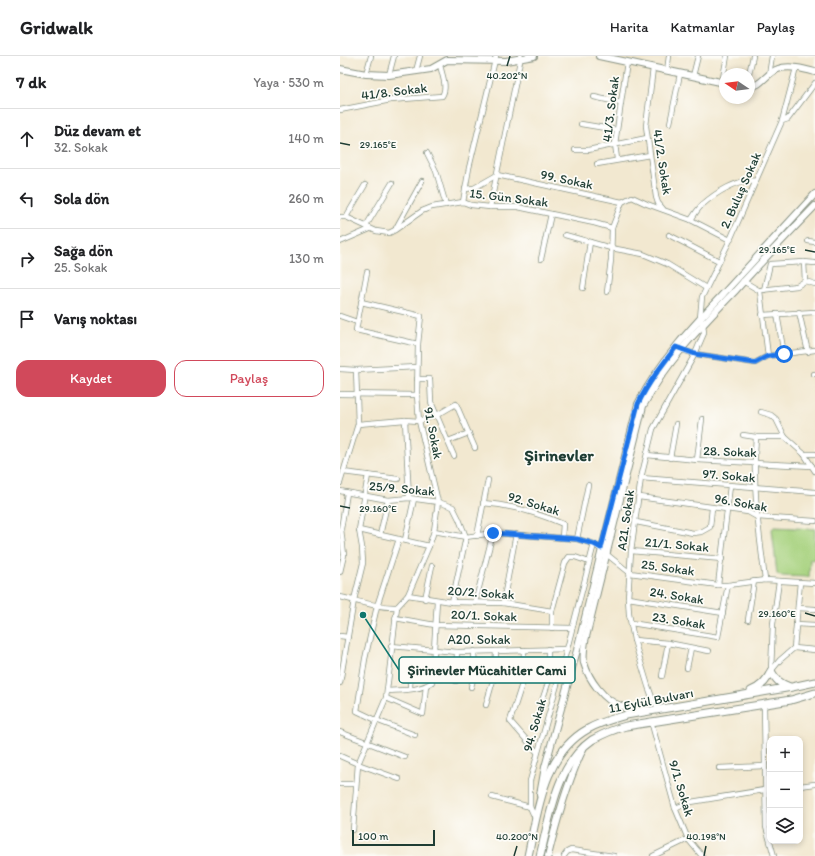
<!DOCTYPE html>
<html lang="tr">
<head>
<meta charset="utf-8">
<style>
  body { margin:0; font-family:Itim,sans-serif; background:#f2f2f2; color:#202124 }
  .controls { position:absolute; right:12px; bottom:12px; display:grid; overflow:hidden; border-radius:8px; box-shadow:0 2px 6px #0003 }
  .controls button { width:36px; height:36px; display:grid; place-items:center; padding:0; border:0; border-bottom:1px solid #e0e0e0; background:#fff; color:#202124; font:20px sans-serif }
  .compass { position:absolute; left:379px; top:12px; width:36px; height:36px; border-radius:50%; background:#fff; box-shadow:0 2px 6px #0003; rotate:283deg }
  .scale { position:absolute; left:12px; bottom:10px; width:83px; box-sizing:border-box; padding-left:4px; border:2px solid #1f3d34; border-top:0; font-size:11px; line-height:14px; white-space:nowrap; color:#1f3d34; -webkit-text-stroke:3px #fdfcf7; paint-order:stroke }
  .stop { position:absolute; width:12px; height:12px; margin:-9px; border:3px solid #1a73e8; border-radius:50%; background:#fff }
  .stop.end { background:#1a73e8; border-color:#fff; box-shadow:0 1px 4px #0008 }
  .list { margin:0; padding:0; list-style:none }
  h2 { display:flex; justify-content:space-between; align-items:center; height:52px; margin:0; padding:0 16px; font-size:17px }
  h2 small { font-size:13px; font-weight:400; color:#757577 }
  .list li { display:grid; grid-template-columns:26px 1fr auto; gap:12px; align-items:center; box-sizing:border-box; height:60px; padding:0 16px; border-top:1px solid #e0e0e0 }
  .list b { display:block; font-size:15px; white-space:nowrap }
  .list p { margin:0; font-size:13px; white-space:nowrap; color:#757577 }
  .list em { font-size:13px; font-style:normal; color:#757577 }
  .actions { display:flex; gap:8px; padding:12px 16px }
  .actions a { flex:1; padding:9px 0; border:1px solid #d1495b; border-radius:12px; text-align:center; font-size:14px; color:#d1495b }
  .actions .main { background:#d1495b; color:#fff }
  .icon { flex:none; width:22px; height:22px; fill:none; stroke:currentColor; stroke-width:2; stroke-linecap:round; stroke-linejoin:round }
  .map { position:relative; flex:none; width:475px; height:800px; overflow:hidden }
  header { display:flex; align-items:center; gap:24px; box-sizing:border-box; height:56px; padding:0 20px; background:#fff; border-bottom:1px solid #e0e0e0 }
  header strong { font-size:19px }
  nav { display:flex; gap:22px; margin-inline-start:auto; font-size:14px }
  main { display:flex }
  aside { flex:1; background:#fff }
  .map>svg:first-child { display:block }
</style>
</head>
<body>
<header>
<strong>Gridwalk</strong>
<nav><a>Harita</a><a>Katmanlar</a><a>Paylaş</a></nav>
</header>
<main>
<aside>
<h2>7 dk<small>Yaya · 530 m</small></h2>
<ul class="list">
<li><svg class="icon" aria-label="ahead" viewBox="0 0 24 24"><path d="M12 20V5M6 11l6-6 6 6"/></svg><div><b>Düz devam et</b><p>32. Sokak</p></div><em>140 m</em></li>
<li><svg class="icon" aria-label="left" viewBox="0 0 24 24"><path d="M17 20v-9H6M10 6l-5 5 5 5"/></svg><div><b>Sola dön</b></div><em>260 m</em></li>
<li><svg class="icon" aria-label="right" viewBox="0 0 24 24"><path d="M7 20v-9h11M14 6l5 5-5 5"/></svg><div><b>Sağa dön</b><p>25. Sokak</p></div><em>130 m</em></li>
<li><svg class="icon" aria-label="arrive" viewBox="0 0 24 24"><path d="M6 21V4h12l-3 4 3 4H6"/></svg><div><b>Varış noktası</b></div></li>
</ul>
<div class="actions"><a class="main">Kaydet</a><a>Paylaş</a></div>
</aside>
<div class="map">
<svg width="475" height="800" viewBox="0 0 475 800">
  <rect width="100%" height="100%" fill="#fdfcf7"/>
  <filter id="ink" filterUnits="userSpaceOnUse"><feTurbulence type="fractalNoise" baseFrequency=".025" numOctaves="2"/><feDisplacementMap in="SourceGraphic" scale="8" xChannelSelector="R" yChannelSelector="G"/><feConvolveMatrix kernelMatrix="1 2 1 2 8 2 1 2 1" color-interpolation-filters="sRGB"/></filter>
  <filter id="wash" filterUnits="userSpaceOnUse"><feTurbulence type="fractalNoise" baseFrequency=".012" numOctaves="4" result="noise"/><feDisplacementMap in="SourceGraphic" scale="16" xChannelSelector="R" yChannelSelector="G"/><feGaussianBlur stdDeviation="0.9" result="paint"/><feColorMatrix in="noise" values="0 0 0 0 0 0 0 0 0 0 0 0 0 0 0 0 0 1.4 0 .05"/><feComposite in="paint" operator="in"/></filter>
  <g filter="url(#wash)">
    <rect width="100%" height="100%" fill="#f2e8d0"/>
    <!-- green -->
    <path fill="#a6d17d" stroke="#628758" d="M 434,471 L 475,473 L 475,504 L 470,503 L 469,521 L 440,520 L 437,518 L 432,473 Z"/>
  </g>
  <g filter="url(#ink)">
    <g fill="none" stroke-linecap="round" stroke-linejoin="round">
      <defs>
        <g id="minor">
          <path d="M 313,12 L 306,70 L 316,141 L 318,147 L 323,153"/>
          <path d="M 76,15 L 80,0"/>
          <path d="M 327,15 L 329,0"/>
          <path d="M 26,18 L 31,0"/>
          <path d="M 409,18 L 413,0"/>
          <path d="M 49,19 L 54,0"/>
          <path d="M 429,19 L 432,0"/>
          <path d="M 353,20 L 358,0"/>
          <path d="M 382,27 L 387,0"/>
          <path d="M 254,41 L 281,47"/>
          <path d="M 0,54 L 51,44 L 102,40 C 108,31 102,19 100,9"/>
          <path d="M 442,65 L 448,63 L 475,27"/>
          <path d="M 330,67 L 340,18"/>
          <path d="M 241,68 L 277,74"/>
          <path d="M 235,94 L 248,94 L 307,82"/>
          <path d="M 87,97 L 96,115 L 106,149"/>
          <path d="M 277,103 L 275,88 L 287,6"/>
          <path d="M 257,108 L 310,99"/>
          <path d="M 125,133 L 134,132 L 157,119 L 282,146 L 292,141 L 307,148 L 351,164 L 390,184"/>
          <path d="M 123,146 L 129,112 L 156,0"/>
          <path d="M 150,151 L 181,0"/>
          <path d="M 0,161 L 6,161 L 36,175 L 49,177 L 55,174 L 82,155 L 92,151 L 123,146 L 131,149 L 150,151 L 178,151 L 254,167 L 272,172"/>
          <path d="M 6,161 L 25,129"/>
          <path d="M 351,164 C 354,159 358,153 362,149 C 374,138 400,121 416,125"/>
          <path d="M 26,170 L 52,127"/>
          <path d="M 56,172 L 82,125"/>
          <path d="M 225,179 L 271,192 L 303,198 L 327,208 L 366,232"/>
          <path d="M 329,179 L 379,205"/>
          <path d="M 468,185 L 475,186"/>
          <path d="M 0,186 L 30,173"/>
          <path d="M 201,203 L 211,158"/>
          <path d="M 27,216 L 16,274 L 78,288"/>
          <path d="M 403,225 L 420,235 L 428,300"/>
          <path d="M 465,225 L 464,206 L 475,207"/>
          <path d="M 243,232 L 250,186"/>
          <path d="M 421,234 L 457,230 L 465,225 L 475,228"/>
          <path d="M 424,234 L 430,208 L 464,206"/>
          <path d="M 267,236 L 271,204 L 272,172 L 282,146"/>
          <path d="M 21,246 L 81,260 L 78,288 L 77,339 L 79,365 L 98,446 L 94,475 L 89,490 L 68,539 L 57,551"/>
          <path d="M 459,256 L 468,296"/>
          <path d="M 437,258 L 444,298"/>
          <path d="M 422,259 L 475,256"/>
          <path d="M 0,260 L 17,266"/>
          <path d="M 339,293 L 355,298 L 415,307 L 428,300 L 475,294"/>
          <path d="M 0,313 L 16,314 L 77,311"/>
          <path d="M 474,318 L 475,318"/>
          <path d="M 77,323 L 90,323 L 91,346 L 114,400"/>
          <path d="M 0,338 L 77,339"/>
          <path d="M 421,356 L 431,359 L 436,363 L 445,381 L 464,398 L 475,415"/>
          <path d="M 65,364 L 69,442"/>
          <path d="M 18,368 L 65,364 L 79,365 L 97,359 L 116,348 L 135,392"/>
          <path d="M 403,379 L 416,381 L 445,381"/>
          <path d="M 416,381 C 412,429 419,476 425,524"/>
          <path d="M 108,385 L 129,377"/>
          <path d="M 464,398 L 475,398"/>
          <path d="M 307,399 L 357,404 L 472,410"/>
          <path d="M 330,402 L 336,368"/>
          <path d="M 357,404 L 362,363"/>
          <path d="M 3,416 L 58,423"/>
          <path d="M 301,422 L 475,436"/>
          <path d="M 0,427 L 18,368 L 16,314"/>
          <path d="M 0,435 L 48,444 L 69,442 L 98,446 L 113,451 L 119,463 L 126,481"/>
          <path d="M 299,441 L 408,456 L 417,461 L 475,465"/>
          <path d="M 143,447 C 171,449 198,457 223,468 L 222,482"/>
          <path d="M 296,466 L 353,477 L 361,476 L 370,471 L 372,452"/>
          <path d="M 19,474 L 89,490"/>
          <path d="M 94,475 L 126,481 L 153,477 L 237,483 L 254,488 L 290,517 L 378,529 L 388,529 L 425,524 L 475,527"/>
          <path d="M 40,479 L 48,444"/>
          <path d="M 137,480 L 148,424"/>
          <path d="M 59,483 L 37,550 L 25,603 L 17,655 L 36,664 L 75,679"/>
          <path d="M 237,483 L 248,429"/>
          <path d="M 65,484 L 74,443"/>
          <path d="M 291,495 L 382,503"/>
          <path d="M 0,516 L 4,499 L 1,473 L 7,437"/>
          <path d="M 378,529 L 390,430"/>
          <path d="M 68,539 L 112,546 L 163,547 L 212,555"/>
          <path d="M 0,541 C 18,545 38,552 57,551"/>
          <path d="M 288,542 L 383,557"/>
          <path d="M 85,543 L 92,510"/>
          <path d="M 112,546 L 126,481"/>
          <path d="M 135,547 L 153,477"/>
          <path d="M 163,547 L 176,478"/>
          <path d="M 458,552 L 475,553"/>
          <path d="M 55,562 L 95,569 L 232,572"/>
          <path d="M 408,564 L 414,525"/>
          <path d="M 291,567 L 378,581 L 388,529"/>
          <path d="M 456,568 L 475,569"/>
          <path d="M 212,572 L 212,555 L 225,507 L 229,501 L 235,501 L 249,506"/>
          <path d="M 0,580 L 8,581"/>
          <path d="M 294,584 L 328,587 L 369,595"/>
          <path d="M 51,590 L 117,596 L 227,593"/>
          <path d="M 454,592 L 475,594"/>
          <path d="M 184,594 L 183,625 L 170,665 L 197,696"/>
          <path d="M 347,612 L 351,592"/>
          <path d="M 431,614 L 433,568 L 439,525"/>
          <path d="M 431,615 L 440,604 L 454,592 L 460,526"/>
          <path d="M 322,620 L 328,587"/>
          <path d="M 116,625 L 117,596"/>
          <path d="M 0,627 L 14,544 L 23,507 L 22,491 L 19,474 L 28,419"/>
          <path d="M 131,631 L 135,616 L 134,595"/>
          <path d="M 70,633 L 71,605"/>
          <path d="M 48,635 C 62,634 80,635 92,626 L 97,545"/>
          <path d="M 46,642 L 83,658 L 86,630"/>
          <path d="M 146,649 L 155,617 L 156,595"/>
          <path d="M 424,649 L 426,771 L 434,800"/>
          <path d="M 319,653 L 313,644 L 308,630 L 294,584 L 289,558 L 288,542 L 291,495 L 301,422 L 313,373 L 355,298 L 364,277 L 363,268 L 360,262 L 362,241 L 390,184 L 442,65 L 456,12"/>
          <path d="M 199,654 L 208,627 L 208,593"/>
          <path d="M 311,665 L 335,752 L 348,783 L 362,800"/>
          <path d="M 0,676 L 65,701"/>
          <path d="M 0,700 L 18,708 L 59,723"/>
          <path d="M 379,712 L 425,710"/>
          <path d="M 0,728 L 16,728"/>
          <path d="M 460,730 L 475,728"/>
          <path d="M 152,741 L 190,751"/>
          <path d="M 335,752 L 351,746 L 430,733"/>
          <path d="M 195,762 L 190,751 L 190,725 L 227,593 L 254,488"/>
          <path d="M 13,774 L 18,708 L 46,642 L 57,551"/>
          <path d="M 224,800 L 227,796 L 231,794 L 274,800"/>
          <path d="M 313,800 L 348,783"/>
        </g>
        <g id="secondary">
          <path d="M 259,0 L 385,27"/>
          <path d="M 0,13 L 26,18 L 49,19 L 91,13 L 107,4 L 166,5 L 194,0"/>
          <path d="M 409,31 C 422,30 426,17 438,13 C 449,9 464,13 475,16"/>
          <path d="M 309,654 C 300,653 290,653 281,650 C 264,645 249,624 244,607 C 243,601 244,592 245,585 L 303,350 C 326,306 361,270 395,235 C 421,206 448,178 475,150"/>
          <path d="M 200,739 L 205,711 L 237,594 L 298,348 C 319,306 352,271 384,237 C 414,204 445,171 475,138"/>
          <path d="M 208,800 C 217,763 227,727 243,693"/>
        </g>
        <g id="primary">
          <path d="M 431,615 C 436,624 440,628 450,631"/>
          <path d="M 411,635 C 421,631 427,625 431,615"/>
          <path d="M 188,800 C 198,755 203,698 248,673 C 260,666 273,663 286,659 L 452,631 L 475,626"/>
          <path d="M 200,800 C 210,761 216,709 252,684 C 263,678 274,673 286,670 L 451,644 L 475,637"/>
        </g>
      </defs>
      <!-- minor casing -->
      <use href="#minor" stroke="#889282" stroke-width="6"/>
      <!-- secondary casing -->
      <use href="#secondary" stroke="#889282" stroke-width="8"/>
      <!-- primary casing -->
      <use href="#primary" stroke="#889282" stroke-width="9"/>
      <!-- minor -->
      <use href="#minor" stroke="#fff" stroke-width="4.5"/>
      <!-- secondary -->
      <use href="#secondary" stroke="#fff" stroke-width="6"/>
      <!-- primary -->
      <use href="#primary" stroke="#fff" stroke-width="7"/>
    </g>
  </g>
  <g fill="none" stroke-linecap="round" stroke-linejoin="round" filter="url(#ink)">
    <!-- route -->
    <path stroke="#1a73e8" stroke-width="5" d="M 153,477 L 237,483 L 254,488 L 261,492 L 298,348 C 308,327 322,309 336,291 L 355,298 L 415,307 L 428,300 L 444,298"/>
  </g>
  <!-- ticks -->
  <path fill="none" stroke="#1f3d34" stroke-width="1.5" d="M 167,10 L 170,0M 0,87 L 10,89M 465,194 L 475,196M 0,450 L 10,452M 465,557 L 475,560M 174,800 L 177,790M 364,800 L 366,790"/>
  <g text-anchor="middle" stroke-width="3.5" stroke-linejoin="round" paint-order="stroke">
    <!-- street labels -->
    <g font-size="13" fill="#1f3d34" stroke="#fdfcf7">
      <text transform="translate(54 35) rotate(-7)" y="5">41/8. Sokak</text>
      <text transform="translate(270 53) rotate(-83)" y="5">41/3. Sokak</text>
      <text transform="translate(323 106) rotate(81)" y="5">41/2. Sokak</text>
      <text transform="translate(227 123) rotate(12)" y="5">99. Sokak</text>
      <text transform="translate(400 134) rotate(-66)" y="5">2. Buluş Sokak</text>
      <text transform="translate(169 141) rotate(7)" y="5">15. Gün Sokak</text>
      <text transform="translate(94 377) rotate(79)" y="5">91. Sokak</text>
      <text transform="translate(390 395) rotate(2)" y="5">28. Sokak</text>
      <text transform="translate(389 419) rotate(5)" y="5">97. Sokak</text>
      <text transform="translate(62 432) rotate(5)" y="5">25/9. Sokak</text>
      <text transform="translate(401 446) rotate(10)" y="5">96. Sokak</text>
      <text transform="translate(194 447) rotate(17)" y="5">92. Sokak</text>
      <text transform="translate(285 464) rotate(-82)" y="5">A21. Sokak</text>
      <text transform="translate(337 488) rotate(5)" y="5">21/1. Sokak</text>
      <text transform="translate(328 511) rotate(8)" y="5">25. Sokak</text>
      <text transform="translate(141 536) rotate(4)" y="5">20/2. Sokak</text>
      <text transform="translate(337 539) rotate(9)" y="5">24. Sokak</text>
      <text transform="translate(144 559) rotate(2)" y="5">20/1. Sokak</text>
      <text transform="translate(339 564) rotate(9)" y="5">23. Sokak</text>
      <text x="139" y="588">A20. Sokak</text>
      <text transform="translate(311 644) rotate(-11)" y="5">11 Eylül Bulvarı</text>
      <text transform="translate(194 669) rotate(-74)" y="5">94. Sokak</text>
      <text transform="translate(342 732) rotate(73)" y="5">9/1. Sokak</text>
    </g>
    <!-- district labels -->
    <g font-size="17" font-weight="bold" fill="#1f3d34" stroke="#fdfcf7">
      <text x="219" y="405">Şirinevler</text>
    </g>
  </g>
  <g font-size="10" text-anchor="middle" fill="#1f3d34" stroke="#fdfcf7" stroke-width="3.5" stroke-linejoin="round" paint-order="stroke">
    <text x="167" y="23">40.202°N</text>
    <text x="38" y="92">29.165°E</text>
    <text x="437" y="197">29.165°E</text>
    <text x="38" y="456">29.160°E</text>
    <text x="437" y="561">29.160°E</text>
    <text x="177" y="784">40.200°N</text>
    <text x="366" y="784">40.198°N</text>
  </g>
  <!-- callouts -->
  <path fill="none" stroke="#0f766e" stroke-width="1.5" d="M23 559L59 614"/>
  <circle fill="#0f766e" stroke="#fdfcf7" stroke-width="1.5" cx="23" cy="559" r="4"/>
  <rect fill="#fdfcf7" stroke="#0f766e" stroke-width="1.5" x="59" y="601" width="176" height="26" rx="4"/>
  <g font-size="14" text-anchor="middle" font-weight="bold" fill="#1f3d34">
    <text x="147" y="619">Şirinevler Mücahitler Cami</text>
  </g>
</svg>
<div class="controls">
<button>+</button>
<button>−</button>
<button><svg class="icon" aria-label="layers" viewBox="0 0 24 24"><path d="M12 4l9 5-9 5-9-5zM3 14l9 5 9-5"/></svg></button>
</div>
<svg class="compass" viewBox="-18 -18 36 36"><path d="M0-13l5 13h-10z" fill="#e53935"/><path d="M0 13l5-13h-10z" fill="#757577"/></svg>
<div class="scale">100 m</div>
<div class="stop" style="left:444px;top:298px"></div>
<div class="stop end" style="left:153px;top:477px"></div>
</div>
</main>
</body>
</html>
